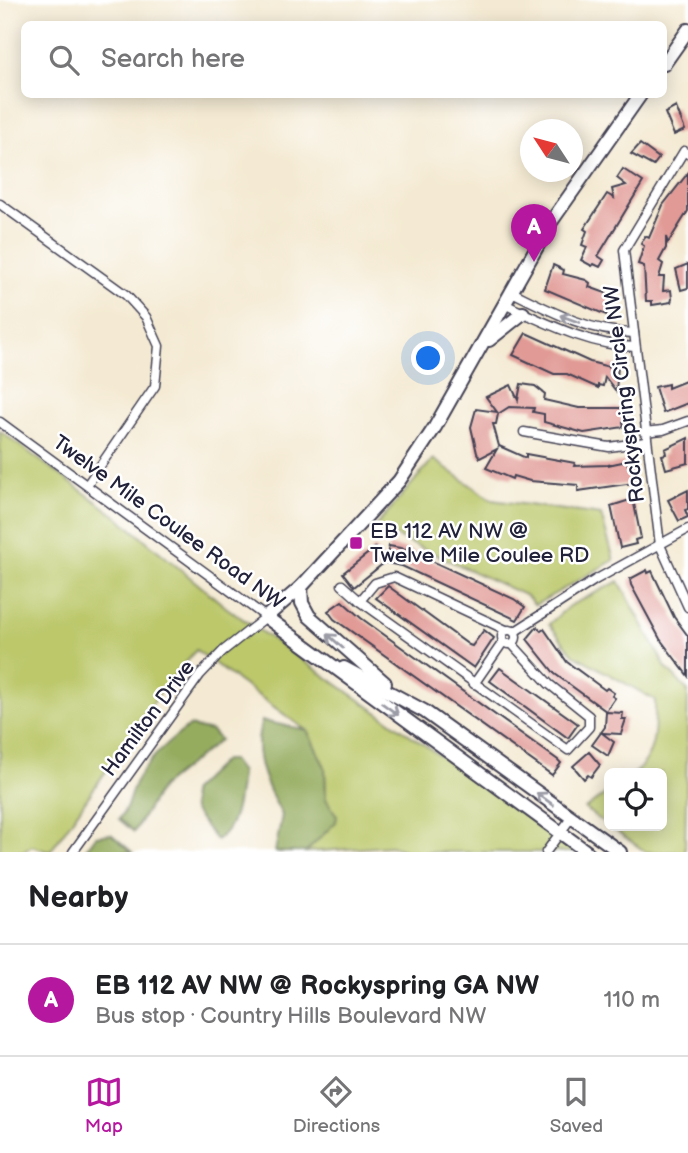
<!DOCTYPE html>
<html lang="en">
<head>
<meta charset="utf-8">
<style>
  body { margin:0; font-family:"Balsamiq Sans",sans-serif; background:#f6f6f6; color:#202124 }
  .controls { position:absolute; right:21px; bottom:21px; display:grid; overflow:hidden; border-radius:10px; box-shadow:0 4px 18px #0003 }
  .controls button { width:63px; height:63px; display:grid; place-items:center; padding:0; border:0; border-bottom:2px solid #e0e0e0; background:#fff; color:#202124; font:35px sans-serif }
  .compass { position:absolute; left:520px; top:119px; width:63px; height:63px; border-radius:50%; background:#fff; box-shadow:0 4px 18px #0003; rotate:306deg }
  .you { position:absolute; left:429px; top:359px; width:24px; height:24px; margin:-18px; border:5px solid #fff; border-radius:50%; background:#1a73e8; box-shadow:0 0 0 10px #1a73e833 }
  .badge { display:grid; place-items:center; width:46px; height:46px; border-radius:50%; background:#b5179e; color:#fff; font-size:23px; font-weight:700 }
  .pin { position:absolute; translate:-50% -58px; filter:drop-shadow(0 2px 4px #0008) }
  .pin::after { content:''; position:absolute; top:37px; width:24px; height:21px; background:inherit; clip-path:polygon(0 0,100% 0,50% 100%) }
  .list { margin:0; padding:0; list-style:none }
  h2 { display:flex; justify-content:space-between; align-items:center; height:91px; margin:0; padding:0 28px; font-size:30px }
  h2 small { font-size:23px; font-weight:400; color:#757577 }
  .list li { display:grid; grid-template-columns:46px 1fr auto; gap:21px; align-items:center; box-sizing:border-box; height:112px; padding:0 28px; border-top:2px solid #e0e0e0 }
  .list b { display:block; font-size:26px; white-space:nowrap }
  .list p { margin:0; font-size:23px; white-space:nowrap; color:#757577 }
  .list em { font-size:23px; font-style:normal; color:#757577 }
  .icon { flex:none; width:38px; height:38px; fill:none; stroke:currentColor; stroke-width:2; stroke-linecap:round; stroke-linejoin:round }
  .map { position:relative; flex:none; width:688px; height:852px; overflow:hidden }
  .search { position:absolute; background:#fff; box-shadow:0 4px 18px #0003; left:21px; right:21px; top:21px; height:77px; display:flex; align-items:center; gap:18px; box-sizing:border-box; padding:0 24px; border-radius:10px; color:#757577; font-size:26px }
  .sheet { height:203px; background:#fff }
  nav { display:flex; justify-content:space-around; align-items:center; box-sizing:border-box; height:98px; border-top:2px solid #e0e0e0; background:#fff; font-size:19px; color:#757577 }
  nav a { display:grid; justify-items:center; gap:4px }
  nav .on { color:#b5179e }
  .map>svg:first-child { display:block }
</style>
</head>
<body>
<div class="map">
<svg width="688" height="852" viewBox="0 0 688 852">
  <rect width="100%" height="100%" fill="#fff"/>
  <filter id="ink" filterUnits="userSpaceOnUse"><feTurbulence type="fractalNoise" baseFrequency=".0143" numOctaves="2"/><feDisplacementMap in="SourceGraphic" scale="14" xChannelSelector="R" yChannelSelector="G"/><feConvolveMatrix kernelMatrix="1 2 1 2 8 2 1 2 1" color-interpolation-filters="sRGB"/></filter>
  <filter id="wash" filterUnits="userSpaceOnUse"><feTurbulence type="fractalNoise" baseFrequency=".00686" numOctaves="4" result="noise"/><feDisplacementMap in="SourceGraphic" scale="28" xChannelSelector="R" yChannelSelector="G"/><feGaussianBlur stdDeviation="1.57" result="paint"/><feColorMatrix in="noise" values="0 0 0 0 0 0 0 0 0 0 0 0 0 0 0 0 0 1.4 0 .05"/><feComposite in="paint" operator="in"/></filter>
  <g filter="url(#wash)">
    <rect width="100%" height="100%" fill="#f4ead3"/>
    <!-- green -->
    <g fill="#bcc86a" stroke="#6f7552" stroke-width="2">
      <path d="M 0,431 L 115,515 L 227,608 L 579,852 L 409,852 L 391,846 L 306,852 L 335,822 L 326,799 L 325,767 L 307,731 L 196,650 L 162,690 L 50,852 L 32,846 L 23,852 L 0,852 Z"/>
      <path d="M 433,459 L 492,500 L 601,515 L 614,560 L 535,605 L 527,596 L 375,527 Z"/>
      <path d="M 619,581 L 666,668 L 688,691 L 685,852 L 646,852 L 585,809 L 609,791 L 609,826 L 662,826 L 662,773 L 634,773 C 657,757 655,726 655,700 L 573,654 L 549,624 L 569,606 Z"/>
    </g>
    <!-- forest -->
    <g fill="#95ac5e" stroke="#5c674c" stroke-width="2">
      <path d="M 262,721 L 307,730 L 325,767 L 326,799 L 337,816 L 336,822 L 306,852 L 275,852 L 282,815 C 267,787 250,754 262,721 Z"/>
      <path d="M 189,726 L 212,731 L 220,740 L 161,787 L 134,832 L 119,819 C 129,808 129,796 135,783 C 149,758 167,743 189,726 Z"/>
      <path d="M 224,760 L 232,760 L 241,772 C 239,793 237,829 216,840 L 193,810 L 191,792 Z"/>
      <path d="M 111,834 L 132,852 L 84,852 L 96,836 Z"/>
    </g>
    <g id="blocks">
      <!-- building -->
      <g fill="#e19a95">
        <path d="M 676,107 L 685,130 L 674,135 L 665,113 Z"/>
        <path d="M 640,144 L 659,158 L 653,166 L 631,154 Z"/>
        <path d="M 623,169 L 643,182 L 598,256 L 604,260 L 600,267 L 594,264 L 592,266 L 581,260 L 587,247 L 582,245 L 587,231 L 584,229 L 607,194 L 614,198 L 612,189 L 626,185 L 617,178 Z"/>
        <path d="M 688,173 L 688,211 L 668,243 L 666,237 L 666,248 L 659,261 L 663,264 L 659,277 L 664,277 L 663,291 L 671,290 L 672,299 L 671,302 L 652,305 L 652,301 L 646,301 L 644,266 L 638,264 L 644,246 L 641,244 L 645,236 L 649,238 L 663,205 Z"/>
        <path d="M 688,264 L 688,288 L 681,290 L 676,269 Z"/>
        <path d="M 553,265 L 564,270 L 563,274 L 586,280 L 590,283 L 589,287 L 614,296 L 606,315 L 545,289 Z"/>
        <path d="M 526,333 L 590,362 L 609,367 L 609,364 L 618,366 L 616,391 L 605,377 L 603,386 L 598,385 L 598,388 L 567,374 L 554,374 L 513,355 Z"/>
        <path d="M 688,380 L 688,403 L 663,413 L 655,387 L 668,384 L 668,388 Z"/>
        <path d="M 521,384 L 535,386 L 545,394 L 544,400 L 579,408 L 625,408 L 627,421 L 623,422 L 624,427 L 584,433 L 544,422 L 544,414 L 533,412 L 534,408 L 509,407 L 498,414 L 496,424 L 493,424 L 499,446 L 526,458 L 526,454 L 575,463 L 574,466 L 608,465 L 627,461 L 628,465 L 631,465 L 634,483 L 578,491 L 578,485 L 530,481 L 513,476 L 512,479 L 486,468 L 497,449 L 480,458 L 477,453 L 471,427 L 476,409 L 497,412 L 486,397 L 511,385 L 518,400 Z"/>
        <path d="M 688,438 L 688,463 L 666,469 L 662,455 L 666,454 L 665,449 Z"/>
        <path d="M 688,490 L 688,509 L 685,510 L 688,517 L 679,521 L 668,500 Z"/>
        <path d="M 633,499 L 641,538 L 635,540 L 636,544 L 620,548 L 611,506 Z"/>
        <path d="M 389,546 L 406,549 L 514,599 L 525,607 L 517,620 L 402,566 L 386,563 Z"/>
        <path d="M 375,548 L 385,562 L 354,587 L 343,573 Z"/>
        <path d="M 647,570 L 648,573 L 652,571 L 674,617 L 688,636 L 688,676 L 660,639 L 631,585 L 630,579 Z"/>
        <path d="M 388,586 L 469,645 L 472,646 L 484,630 L 494,638 L 474,668 L 376,598 Z"/>
        <path d="M 342,601 L 361,618 L 558,760 L 561,763 L 552,775 L 334,619 L 328,611 Z"/>
        <path d="M 537,627 L 541,631 L 544,629 L 567,662 L 605,690 L 607,688 L 614,693 L 612,696 L 615,698 L 606,711 L 555,674 L 527,639 Z"/>
        <path d="M 500,668 L 578,724 L 568,738 L 490,681 Z"/>
        <path d="M 606,712 L 623,713 L 622,719 L 626,719 L 621,734 L 602,733 L 614,742 L 608,756 L 592,745 L 605,727 Z"/>
        <path d="M 589,752 L 600,765 L 591,777 L 588,775 L 584,779 L 573,766 Z"/>
      </g>
    </g>
  </g>
  <g filter="url(#ink)">
    <use href="#blocks" fill-opacity="0" stroke="#424052" stroke-width="2"/>
    <g fill="none" stroke-linecap="round" stroke-linejoin="round">
      <defs>
        <g id="minor">
          <path d="M 688,154 L 684,151 L 624,250 L 660,545 L 688,607"/>
          <path d="M 0,204 L 126,295 L 146,317 L 159,346 L 155,386 L 87,485"/>
          <path d="M 510,291 C 550,311 589,332 634,333"/>
          <path d="M 504,304 C 546,323 588,345 635,347"/>
          <path d="M 0,422 L 266,617 L 223,651 L 200,675 L 73,852"/>
          <path d="M 524,432 L 609,447 L 645,442"/>
          <path d="M 644,432 L 663,430 L 688,421"/>
          <path d="M 342,585 L 360,601 L 568,750 L 589,727 L 589,716 L 549,684 L 512,644"/>
          <path d="M 360,601 L 375,583 L 394,577 L 506,630"/>
          <circle cx="509" cy="637" r="7"/>
          <path d="M 514,632 L 595,580 L 688,529"/>
          <path d="M 474,684 L 503,642"/>
          <path d="M 546,852 L 571,818"/>
        </g>
        <g id="secondary">
          <path d="M 664,64 L 688,30"/>
          <path d="M 489,340 L 523,313"/>
          <path d="M 301,587 L 302,603 L 309,616 L 385,683"/>
          <path d="M 344,668 L 424,711 L 620,852"/>
          <path d="M 587,852 L 266,617 L 301,587 L 399,481 L 435,427 L 551,222 L 641,94"/>
        </g>
      </defs>
      <!-- minor casing -->
      <use href="#minor" stroke="#424052" stroke-width="11"/>
      <!-- secondary casing -->
      <use href="#secondary" stroke="#424052" stroke-width="16"/>
      <!-- minor -->
      <use href="#minor" stroke="#fff" stroke-width="8"/>
      <!-- secondary -->
      <use href="#secondary" stroke="#fff" stroke-width="12"/>
    </g>
    <!-- one-way arrows -->
    <defs><path id="oneway-shaft" d="M-6 0H5M1.5-3L5.5 0L1.5 3" fill="none" stroke-width="1.6" stroke-linecap="round" stroke-linejoin="round" transform="scale(1.75)"/></defs>
    <g stroke="#9c9ca7">
      <use href="#oneway-shaft" transform="translate(570 319) rotate(-160)"/>
      <use href="#oneway-shaft" transform="translate(335 641) rotate(-138)"/>
      <use href="#oneway-shaft" transform="translate(390 709) rotate(36)"/>
      <use href="#oneway-shaft" transform="translate(545 799) rotate(-144)"/>
    </g>
  </g>
  <!-- markers -->
  <rect fill="#b5179e" stroke="#fff" stroke-width="2.5" x="349" y="536" width="14" height="14" rx="3.5"/>
  <g text-anchor="middle" stroke-width="5" stroke-linejoin="round" paint-order="stroke">
    <!-- street labels -->
    <g font-size="21" fill="#22223b" stroke="#fff">
      <text transform="translate(624 394) rotate(-97)" y="7">Rockyspring Circle NW</text>
      <text transform="translate(169 522) rotate(36)" y="7">Twelve Mile Coulee Road NW</text>
      <text transform="translate(148 718) rotate(-53)" y="7">Hamilton Drive</text>
    </g>
    <!-- poi labels -->
    <g font-size="21" fill="#22223b" stroke="#fff" text-anchor="start">
      <text x="370" y="538">EB 112 AV NW @<tspan x="370" dy="24">Twelve Mile Coulee RD</tspan></text>
    </g>
  </g>
</svg>
<div class="controls">
<button><svg class="icon" aria-label="locate" viewBox="0 0 24 24"><circle cx="12" cy="12" r="6"/><path d="M12 2v4M12 18v4M2 12h4M18 12h4"/></svg></button>
</div>
<svg class="compass" viewBox="-18 -18 36 36"><path d="M0-13l5 13h-10z" fill="#e53935"/><path d="M0 13l5-13h-10z" fill="#757577"/></svg>
<div class="you"></div>
<div class="pin badge" style="left:534px;top:262px">A</div>
<div class="search"><svg class="icon" aria-label="search" viewBox="0 0 24 24"><circle cx="10" cy="10" r="6"/><path d="M15 15l6 6"/></svg>Search here</div>
</div>
<section class="sheet">
<h2>Nearby<small></small></h2>
<ul class="list">
<li><span class="badge">A</span><div><b>EB 112 AV NW @ Rockyspring GA NW</b><p>Bus stop · Country Hills Boulevard NW</p></div><em>110 m</em></li>
</ul>
</section>
<nav>
<a class="on"><svg class="icon" aria-label="map" viewBox="0 0 24 24"><path d="M3 6l6-2 6 2 6-2v14l-6 2-6-2-6 2zM9 4v14M15 6v14"/></svg>Map</a>
<a><svg class="icon" aria-label="directions" viewBox="0 0 24 24"><path d="M12 3l9 9-9 9-9-9zM9 14v-3h6M13 9l2 2-2 2"/></svg>Directions</a>
<a><svg class="icon" aria-label="saved" viewBox="0 0 24 24"><path d="M7 4h10v16l-5-4-5 4z"/></svg>Saved</a>
</nav>
</body>
</html>
